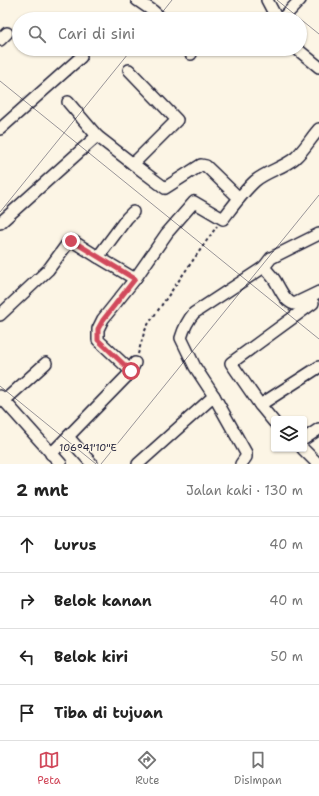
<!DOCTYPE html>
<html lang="id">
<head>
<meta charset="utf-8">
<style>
  body { margin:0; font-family:"Shantell Sans",sans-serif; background:#f2f2f2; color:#222 }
  .controls { position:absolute; right:12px; bottom:12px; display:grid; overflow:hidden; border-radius:4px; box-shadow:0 1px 3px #0004 }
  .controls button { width:36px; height:36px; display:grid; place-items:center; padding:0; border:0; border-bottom:1px solid #e0e0e0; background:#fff; color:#222; font:20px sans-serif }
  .stop { position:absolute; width:12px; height:12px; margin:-9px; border:3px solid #d1495b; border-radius:50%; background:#fff }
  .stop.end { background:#d1495b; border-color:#fff; box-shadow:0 1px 4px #0008 }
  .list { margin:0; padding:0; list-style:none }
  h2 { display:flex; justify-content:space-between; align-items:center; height:52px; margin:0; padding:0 16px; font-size:17px }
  h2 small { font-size:13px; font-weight:400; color:#767676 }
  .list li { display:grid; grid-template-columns:26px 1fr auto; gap:12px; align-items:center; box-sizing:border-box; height:56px; padding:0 16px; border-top:1px solid #e0e0e0 }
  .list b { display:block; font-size:15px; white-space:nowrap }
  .list em { font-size:13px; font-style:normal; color:#767676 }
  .icon { flex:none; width:22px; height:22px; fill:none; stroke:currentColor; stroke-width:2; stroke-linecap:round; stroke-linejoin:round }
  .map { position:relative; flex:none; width:319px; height:464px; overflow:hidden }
  .search { position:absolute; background:#fff; box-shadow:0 1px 3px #0004; left:12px; right:12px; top:12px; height:44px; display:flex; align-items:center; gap:10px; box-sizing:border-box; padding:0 14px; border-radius:22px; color:#767676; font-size:15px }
  .sheet { height:276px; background:#fff }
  nav { display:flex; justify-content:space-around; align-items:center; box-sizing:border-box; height:56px; border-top:1px solid #e0e0e0; background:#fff; font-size:11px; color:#767676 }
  nav a { display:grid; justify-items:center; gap:2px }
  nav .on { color:#d1495b }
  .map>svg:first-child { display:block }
</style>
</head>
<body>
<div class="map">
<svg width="319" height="464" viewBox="0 0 319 464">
  <rect width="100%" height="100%" fill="#fcf5e5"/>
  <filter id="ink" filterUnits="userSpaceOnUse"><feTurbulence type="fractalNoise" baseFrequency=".025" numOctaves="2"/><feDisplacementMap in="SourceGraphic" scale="8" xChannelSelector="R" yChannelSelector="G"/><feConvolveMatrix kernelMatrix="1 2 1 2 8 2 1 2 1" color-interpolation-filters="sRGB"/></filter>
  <g filter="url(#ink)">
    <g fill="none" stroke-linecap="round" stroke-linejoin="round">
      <defs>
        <g id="street">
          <path d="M 137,0 L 153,11 L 162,19"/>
          <path d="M 267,0 L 277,19"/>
          <path d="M 282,19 L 300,0"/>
          <path d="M 0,40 L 7,33"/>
          <path d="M 187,49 L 191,54"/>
          <path d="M 297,49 L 319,67"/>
          <path d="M 129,70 L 177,120 L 133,164"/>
          <path d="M 68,102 L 97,136 L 133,164 L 165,188 L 201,165 L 206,166 L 239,198"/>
          <path d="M 0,129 L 81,57"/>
          <path d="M 0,223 L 97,136"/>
          <path d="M 98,257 L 135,279"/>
          <path d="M 264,267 C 267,271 271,275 274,279 C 280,288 284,301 294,304 L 319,292"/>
          <path d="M 0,315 L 48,270 L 68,243 L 71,241 L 74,242 L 98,257 L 127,218 L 133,212"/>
          <path d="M 131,371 L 98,340 L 98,329 L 103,319 L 135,279 L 167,233 L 194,202 L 223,219 C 233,206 243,192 255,181 C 267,171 283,168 295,158 C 304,150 311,138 319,129"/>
          <path d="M 0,396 L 61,464"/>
          <path d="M 214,396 L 195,367 L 181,338 C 184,328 187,321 194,313 L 264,267 L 271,258 L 319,234"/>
          <path d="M 4,401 L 46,363"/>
          <path d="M 260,405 L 319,367"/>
          <path d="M 274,422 L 260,405 L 231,363 L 313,303"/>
          <path d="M 68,437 L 92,464"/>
          <path d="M 304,439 L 319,429"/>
          <path d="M 303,449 L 318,464"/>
          <path d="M 51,454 L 130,373 L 135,363"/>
          <path d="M 138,464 L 214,396 L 246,453 L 246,457 L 241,464"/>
        </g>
      </defs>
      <!-- street casing -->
      <use href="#street" stroke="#22223b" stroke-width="14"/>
      <!-- path -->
      <path stroke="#22223b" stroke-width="2" stroke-dasharray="3 3" stroke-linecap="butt" d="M 138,354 L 144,333 L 147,326 L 217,226"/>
      <!-- street -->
      <use href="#street" stroke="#fcf5e5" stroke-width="11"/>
    </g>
  </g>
  <g fill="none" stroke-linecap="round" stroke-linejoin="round" filter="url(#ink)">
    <!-- route -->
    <path stroke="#d1495b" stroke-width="5" d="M 71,241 L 74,242 L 135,279 L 103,320 L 98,329 L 98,340 L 131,371"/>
  </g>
  <!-- ticks -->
  <path fill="none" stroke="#22223b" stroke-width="1" stroke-opacity="0.45" d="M 277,0 L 319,34M 157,19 L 172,0M 0,81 L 319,339M 0,212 L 132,49M 0,386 L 96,464M 101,464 L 319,195"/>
  <g font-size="10" text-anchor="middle" fill="#22223b" stroke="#fcf5e5" stroke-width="3" stroke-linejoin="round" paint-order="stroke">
    <text x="88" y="451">106°41'10"E</text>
  </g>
</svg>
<div class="controls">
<button><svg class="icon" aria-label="layers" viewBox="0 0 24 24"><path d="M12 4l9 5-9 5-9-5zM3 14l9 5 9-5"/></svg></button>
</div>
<div class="stop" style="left:131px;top:371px"></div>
<div class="stop end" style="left:71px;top:241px"></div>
<div class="search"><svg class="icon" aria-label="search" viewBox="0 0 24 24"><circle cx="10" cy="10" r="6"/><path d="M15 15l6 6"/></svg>Cari di sini</div>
</div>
<section class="sheet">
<h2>2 mnt<small>Jalan kaki · 130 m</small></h2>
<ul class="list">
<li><svg class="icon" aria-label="ahead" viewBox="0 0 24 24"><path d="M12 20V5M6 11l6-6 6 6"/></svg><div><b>Lurus</b></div><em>40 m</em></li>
<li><svg class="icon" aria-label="right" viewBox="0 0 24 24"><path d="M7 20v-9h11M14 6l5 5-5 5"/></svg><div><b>Belok kanan</b></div><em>40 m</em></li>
<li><svg class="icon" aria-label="left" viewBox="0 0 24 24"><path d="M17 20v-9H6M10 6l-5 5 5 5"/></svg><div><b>Belok kiri</b></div><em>50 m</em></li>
<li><svg class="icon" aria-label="arrive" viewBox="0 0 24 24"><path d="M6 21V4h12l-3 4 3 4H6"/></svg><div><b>Tiba di tujuan</b></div></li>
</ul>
</section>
<nav>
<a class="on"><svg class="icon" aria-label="map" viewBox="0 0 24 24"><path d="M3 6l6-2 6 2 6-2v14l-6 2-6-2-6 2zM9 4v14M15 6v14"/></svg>Peta</a>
<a><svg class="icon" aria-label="directions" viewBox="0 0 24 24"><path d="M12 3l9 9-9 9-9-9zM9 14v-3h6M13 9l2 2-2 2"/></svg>Rute</a>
<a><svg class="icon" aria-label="saved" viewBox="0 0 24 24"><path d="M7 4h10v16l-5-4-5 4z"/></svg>Disimpan</a>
</nav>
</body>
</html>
